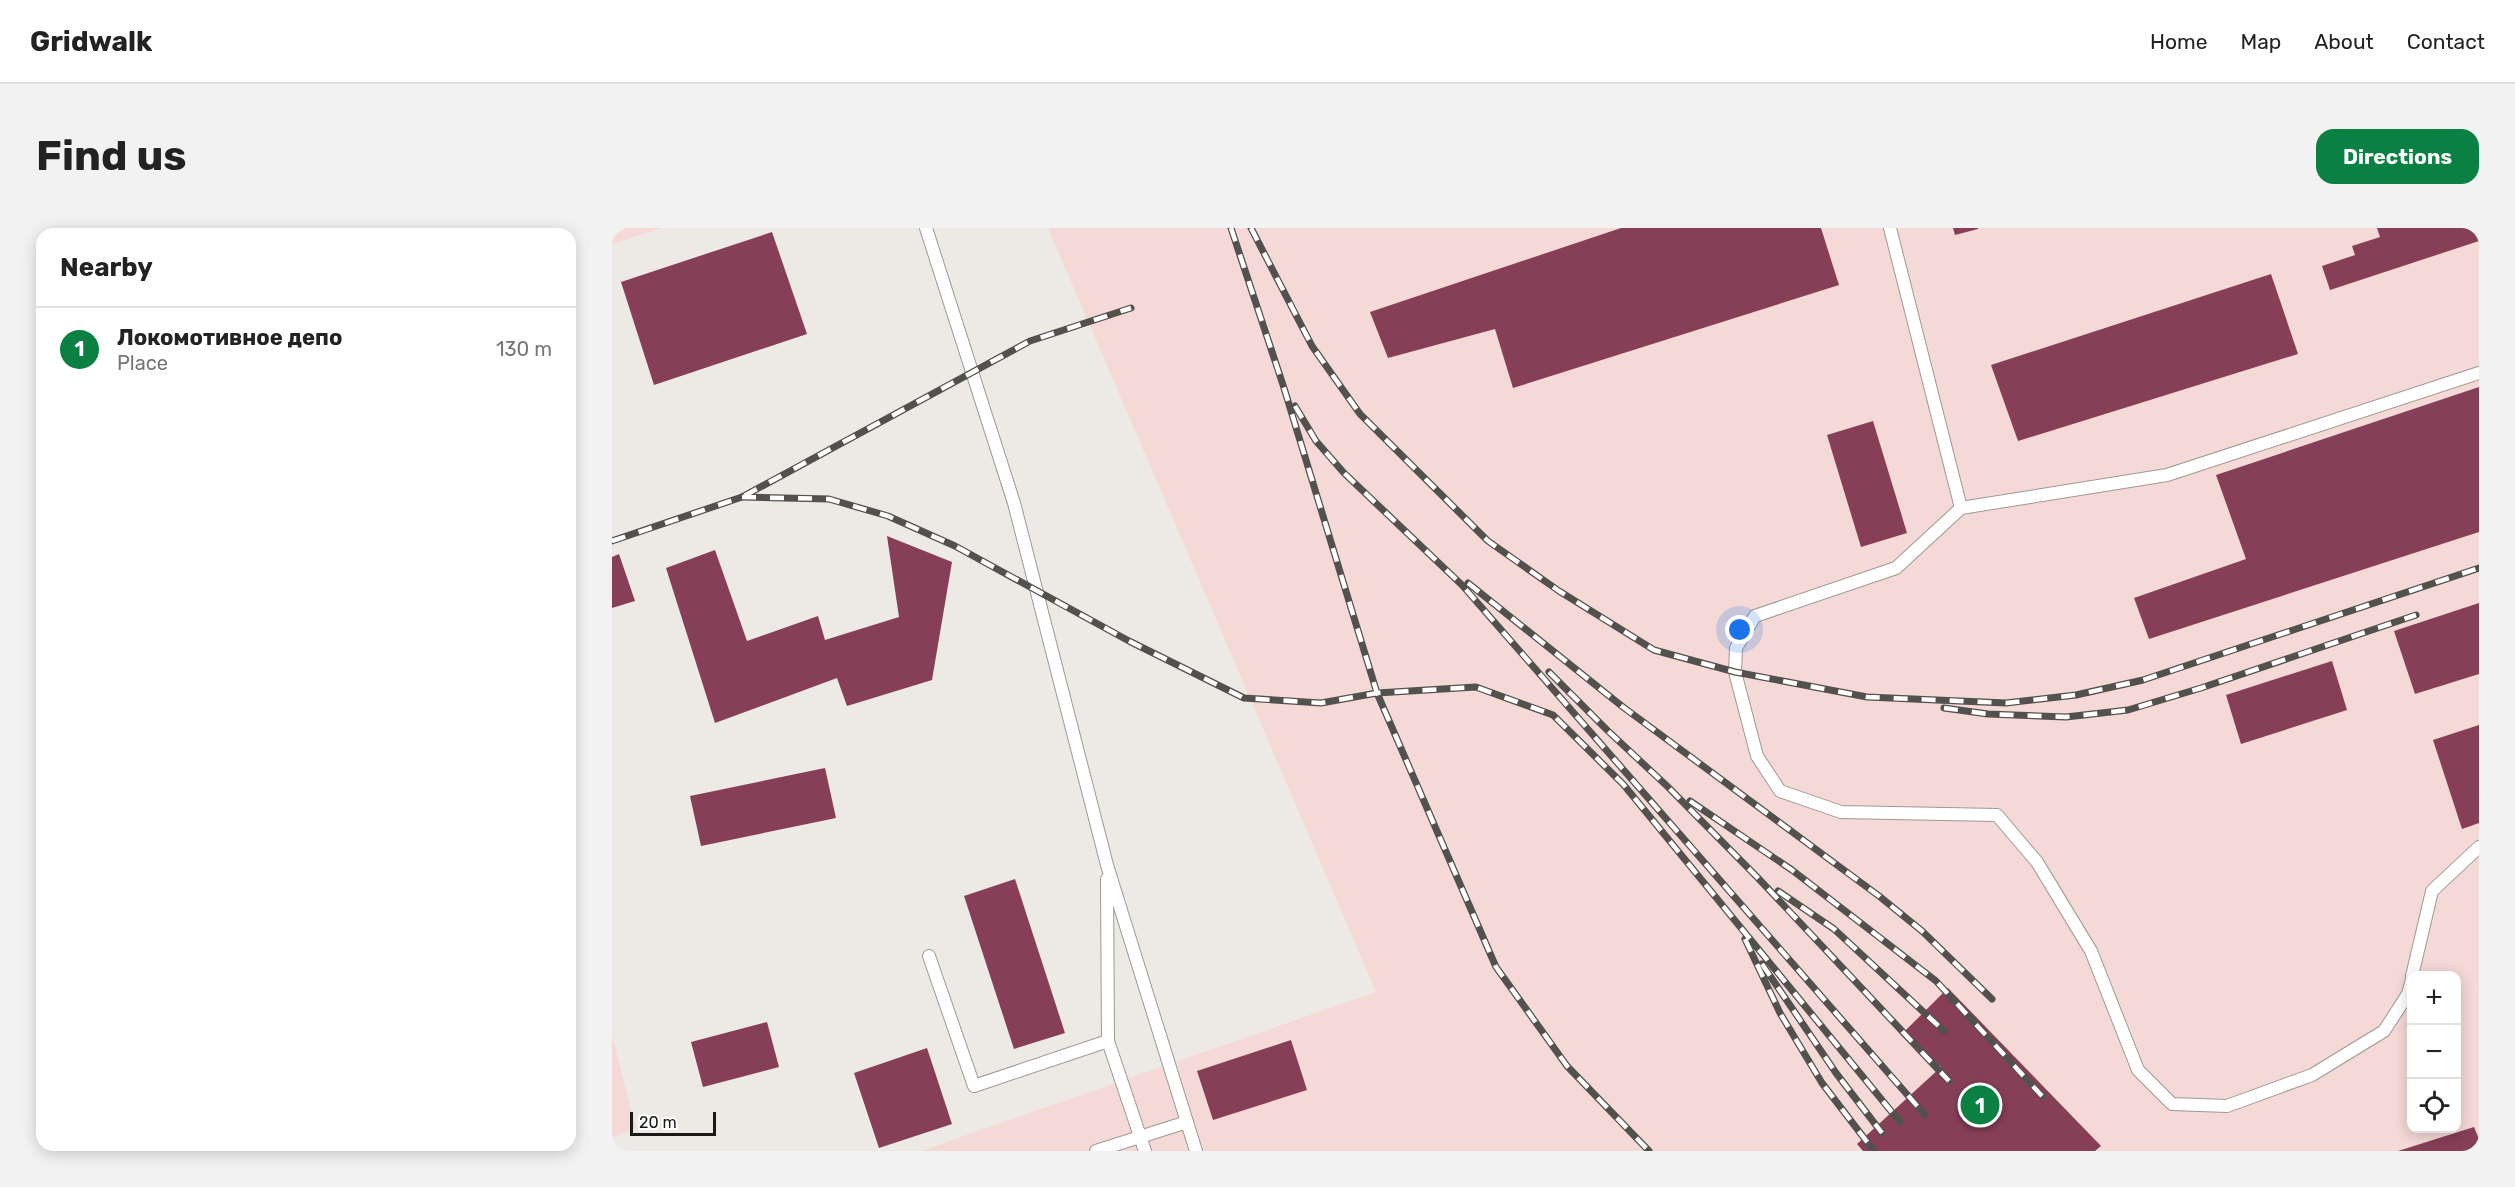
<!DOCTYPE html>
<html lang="en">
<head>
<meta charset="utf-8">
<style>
  body { margin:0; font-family:Rubik,sans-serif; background:#f2f2f2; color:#222 }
  .controls { position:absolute; right:18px; bottom:18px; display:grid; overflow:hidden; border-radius:12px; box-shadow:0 3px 15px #0003 }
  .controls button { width:54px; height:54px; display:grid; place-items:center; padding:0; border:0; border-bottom:2px solid #e0e0e0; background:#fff; color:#222; font:30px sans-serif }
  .scale { position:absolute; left:18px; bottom:15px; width:86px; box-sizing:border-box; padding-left:6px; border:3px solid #1a1917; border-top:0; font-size:16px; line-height:21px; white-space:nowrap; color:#1a1917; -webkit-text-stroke:4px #fff; paint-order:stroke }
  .you { position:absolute; left:1128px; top:402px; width:21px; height:21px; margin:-15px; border:4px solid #fff; border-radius:50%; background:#1a73e8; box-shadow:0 0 0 9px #1a73e833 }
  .badge { display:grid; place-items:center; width:39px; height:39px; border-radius:50%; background:#0b8043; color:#fff; font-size:20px; font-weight:700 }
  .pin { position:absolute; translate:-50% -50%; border:3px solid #fff; box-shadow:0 2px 6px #0006 }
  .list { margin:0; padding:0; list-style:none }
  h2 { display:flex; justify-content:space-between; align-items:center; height:78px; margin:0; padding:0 24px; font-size:26px }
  h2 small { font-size:20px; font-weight:400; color:#767676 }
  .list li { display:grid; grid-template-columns:39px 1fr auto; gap:18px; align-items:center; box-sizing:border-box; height:84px; padding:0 24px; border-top:2px solid #e0e0e0 }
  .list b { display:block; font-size:22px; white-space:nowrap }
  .list p { margin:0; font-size:20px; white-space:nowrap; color:#767676 }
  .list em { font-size:20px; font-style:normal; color:#767676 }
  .icon { flex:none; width:33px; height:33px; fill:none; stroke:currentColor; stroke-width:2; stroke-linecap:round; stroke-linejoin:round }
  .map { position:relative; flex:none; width:1867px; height:923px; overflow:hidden; border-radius:18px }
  header { display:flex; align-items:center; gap:36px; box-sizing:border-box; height:84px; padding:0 30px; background:#fff; border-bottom:2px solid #e0e0e0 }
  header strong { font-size:28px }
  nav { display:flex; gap:33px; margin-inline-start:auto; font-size:21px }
  .intro { display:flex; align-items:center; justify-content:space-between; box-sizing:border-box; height:144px; padding:0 36px }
  h1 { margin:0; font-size:42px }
  .button { padding:15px 27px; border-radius:18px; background:#0b8043; color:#fff; font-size:21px; font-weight:700 }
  main { display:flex; gap:36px; padding:0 36px }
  aside { flex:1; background:#fff; border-radius:18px; box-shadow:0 3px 15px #0003 }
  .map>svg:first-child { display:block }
</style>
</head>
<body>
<header>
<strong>Gridwalk</strong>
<nav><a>Home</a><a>Map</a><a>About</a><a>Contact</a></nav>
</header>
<div class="intro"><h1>Find us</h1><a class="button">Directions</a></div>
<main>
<aside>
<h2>Nearby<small></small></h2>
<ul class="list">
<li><span class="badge">1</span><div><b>Локомотивное депо</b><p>Place</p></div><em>130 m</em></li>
</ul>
</aside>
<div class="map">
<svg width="1867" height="923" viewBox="0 0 1867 923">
  <rect width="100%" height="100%" fill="#ede9e4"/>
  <!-- industrial -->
  <g fill="#f4d9d6" fill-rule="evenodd">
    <path d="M 0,0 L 50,0 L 0,16 Z"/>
    <path d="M 436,0 L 1867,0 L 1867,923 L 309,923 L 764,764 ZM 1800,748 L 1844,748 L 1844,900 L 1800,900 Z"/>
    <path d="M 0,808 L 24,900 L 0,909 Z"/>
  </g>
  <!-- building -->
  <g fill="#863f57">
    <path d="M 1009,0 L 1209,0 L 1227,57 L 901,160 L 883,101 L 776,130 L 758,84 Z"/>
    <path d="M 1341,0 L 1366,0 L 1366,1 L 1343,7 Z"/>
    <path d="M 1765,0 L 1867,0 L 1867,13 L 1718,62 L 1710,38 L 1743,27 L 1740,18 L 1768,9 Z"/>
    <path d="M 160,4 L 195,106 L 42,157 L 9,54 Z"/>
    <path d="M 1659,46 L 1686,126 L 1406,213 L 1379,137 Z"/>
    <path d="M 1867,159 L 1867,304 L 1537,411 L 1522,370 L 1634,331 L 1604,247 Z"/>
    <path d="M 1261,193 L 1295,305 L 1249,319 L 1215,207 Z"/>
    <path d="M 275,308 L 340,334 L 320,452 L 235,478 L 225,450 L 103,495 L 54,340 L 103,322 L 135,413 L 206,388 L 213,412 L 287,389 Z"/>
    <path d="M 7,326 L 23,373 L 0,380 L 0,329 Z"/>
    <path d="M 1867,375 L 1867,446 L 1803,466 L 1782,403 Z"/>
    <path d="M 1720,433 L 1735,482 L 1629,516 L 1614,467 Z"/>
    <path d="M 1867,497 L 1867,595 L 1850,601 L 1821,512 Z"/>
    <path d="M 213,540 L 224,590 L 89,618 L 78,568 Z"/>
    <path d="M 403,651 L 453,805 L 402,821 L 352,668 Z"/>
    <path d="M 1336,760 L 1489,918 L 1483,923 L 1251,923 L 1245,916 L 1329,839 L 1289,807 Z"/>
    <path d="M 155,794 L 167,839 L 91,859 L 79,814 Z"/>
    <path d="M 679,812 L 695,862 L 601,892 L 585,843 Z"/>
    <path d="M 315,820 L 340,896 L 267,920 L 242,845 Z"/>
    <path d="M 1862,899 L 1867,911 L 1867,923 L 1786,923 Z"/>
  </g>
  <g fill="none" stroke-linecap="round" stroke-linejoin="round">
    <defs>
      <g id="lane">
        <path d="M 314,0 L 402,275 L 495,637 L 584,923"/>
        <path d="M 1278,0 L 1349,280 L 1555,247 L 1867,145"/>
        <path d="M 1349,280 L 1284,340 L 1143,388 L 1124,420 L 1123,444 L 1145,528 L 1168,563 L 1229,584 L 1385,587 L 1425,634 L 1479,723 L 1526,842 L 1560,876 L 1615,878 L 1700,847 L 1772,803 L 1796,766 L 1800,751"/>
        <path d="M 495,651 L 496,813 L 533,923"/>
        <path d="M 317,728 L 362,858 L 496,813"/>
        <path d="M 1800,748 L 1820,663 L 1867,619"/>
        <path d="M 484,923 L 575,894"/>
      </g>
    </defs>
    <!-- lane casing -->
    <use href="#lane" stroke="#9d9994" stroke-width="14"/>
    <!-- lane -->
    <use href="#lane" stroke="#fff" stroke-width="12"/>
    <defs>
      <g id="rail">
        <path d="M 619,0 L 672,160 L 765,465 L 884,739 L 955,838 L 1037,923"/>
        <path d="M 639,0 L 700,118 L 748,186 L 876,313 L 947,363 L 1042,422 L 1123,444 L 1255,469 L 1394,475 L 1464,467 L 1531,452 L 1867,340"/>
        <path d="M 683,178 L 704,213 L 732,245 L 850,357 L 1313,887"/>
        <path d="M 130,269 L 217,271 L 276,288 L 343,318 L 517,413 L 632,470 L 709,475 L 765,465 L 864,459 L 941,487 L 1011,556 L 1288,894"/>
        <path d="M 0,313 L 130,269 L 418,113 L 519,80"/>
        <path d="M 856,355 L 1011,479 L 1267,668 L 1310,703 L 1380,771"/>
        <path d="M 937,444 L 995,502 L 1055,558 L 1146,650 L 1337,853"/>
        <path d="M 1332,480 L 1376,486 L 1454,489 L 1516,482 L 1589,460 L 1804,387"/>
        <path d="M 1078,573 L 1180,642 L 1324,753 L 1430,868"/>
        <path d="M 1166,663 L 1222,701 L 1332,803"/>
        <path d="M 1133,711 L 1168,785 L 1210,855 L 1262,923"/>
        <path d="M 1150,736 L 1224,845 L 1270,905"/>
      </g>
    </defs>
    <!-- rail casing -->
    <use href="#rail" stroke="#53514e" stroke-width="7"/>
    <!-- rail -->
    <use href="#rail" stroke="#fff" stroke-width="4.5" stroke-dasharray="14" stroke-linecap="butt"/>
  </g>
</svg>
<div class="controls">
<button>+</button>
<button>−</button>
<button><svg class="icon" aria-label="locate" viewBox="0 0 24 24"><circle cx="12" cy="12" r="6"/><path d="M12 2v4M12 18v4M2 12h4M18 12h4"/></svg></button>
</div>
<div class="scale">20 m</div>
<div class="you"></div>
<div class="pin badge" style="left:1368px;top:877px">1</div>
</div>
</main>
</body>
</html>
